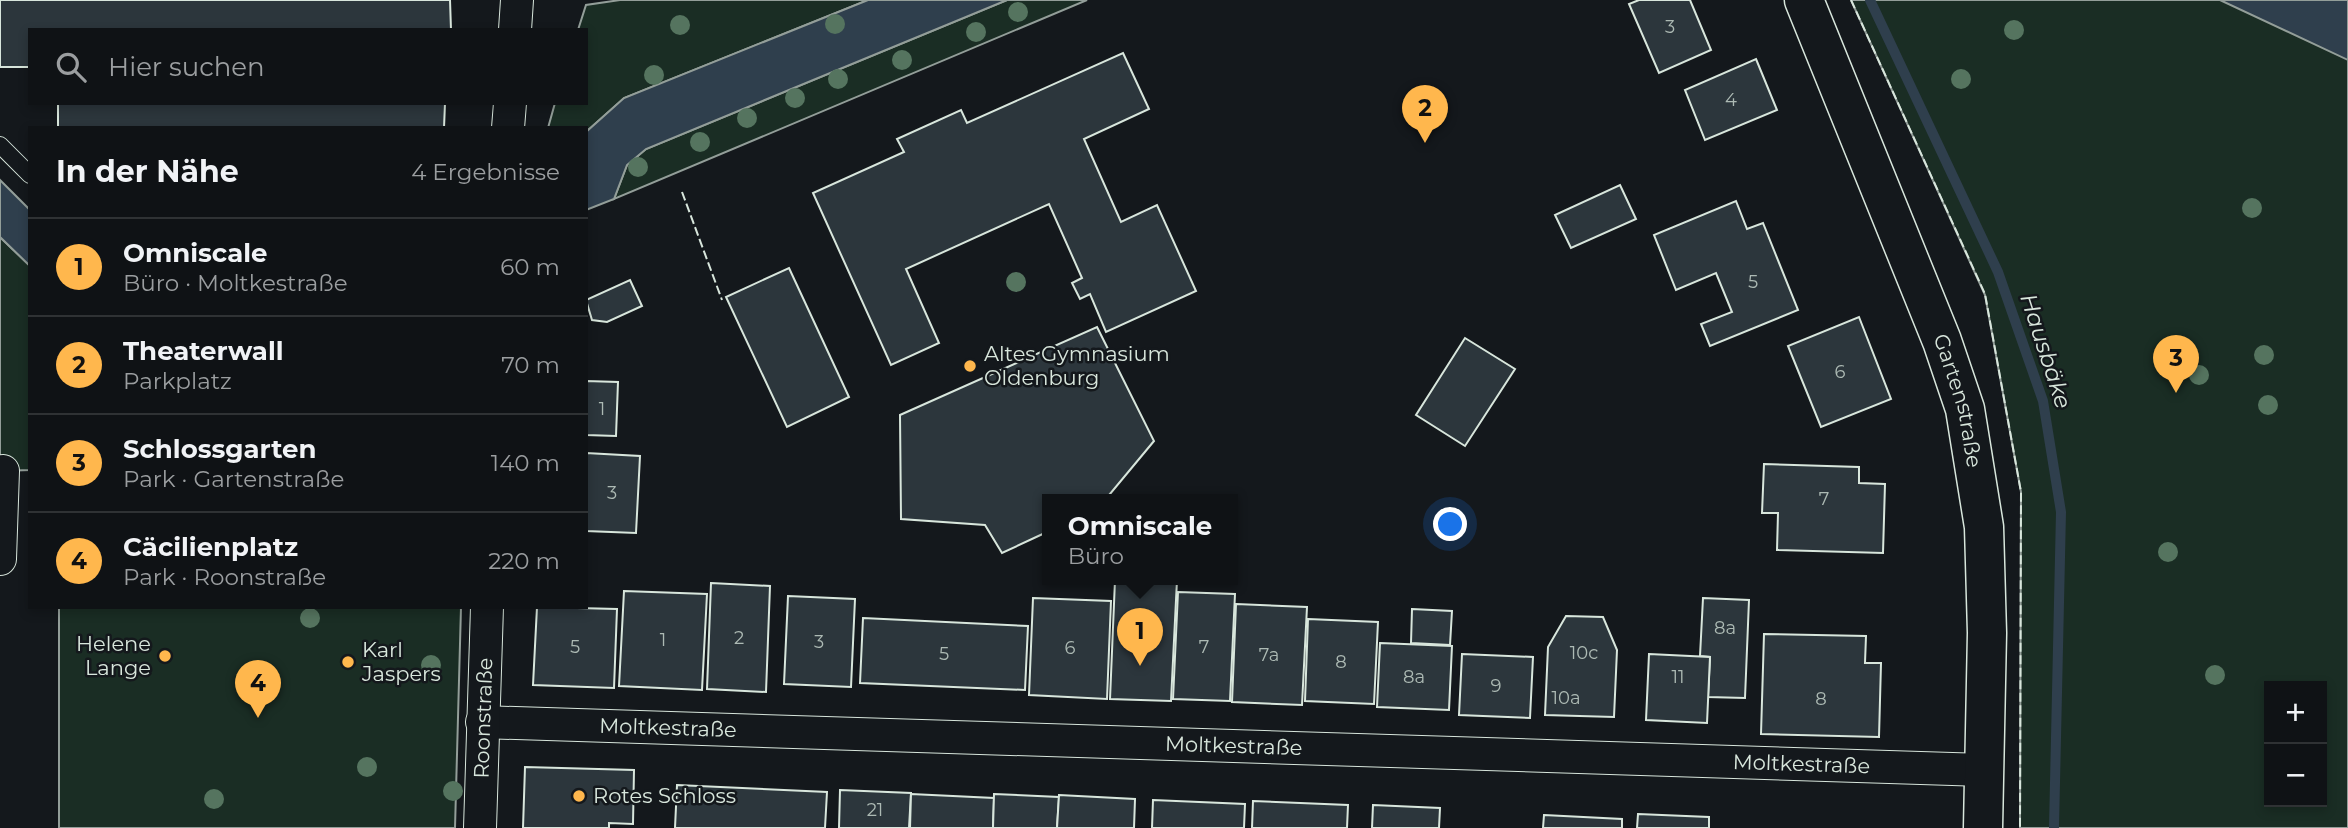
<!DOCTYPE html>
<html lang="de">
<head>
<meta charset="utf-8">
<style>
  body { margin:0; font-family:Montserrat,sans-serif; background:#181b1e; color:#f1f3f6 }
  .controls { position:absolute; right:21px; bottom:21px; display:grid; overflow:hidden; border-radius:0px; box-shadow:0 4px 10px #0003 }
  .controls button { width:63px; height:63px; display:grid; place-items:center; padding:0; border:0; border-bottom:2px solid #2f3234; background:#0f1215; color:#f1f3f6; font:35px sans-serif }
  .you { position:absolute; left:1451px; top:525px; width:24px; height:24px; margin:-18px; border:5px solid #fff; border-radius:50%; background:#1a73e8; box-shadow:0 0 0 10px #1a73e833 }
  .badge { display:grid; place-items:center; width:46px; height:46px; border-radius:50%; background:#ffb74d; color:#111; font-size:23px; font-weight:700 }
  .pin { position:absolute; translate:-50% -58px; filter:drop-shadow(0 2px 4px #0008) }
  .pin::after { content:''; position:absolute; top:37px; width:24px; height:21px; background:inherit; clip-path:polygon(0 0,100% 0,50% 100%) }
  .popup { position:absolute; left:1042px; top:494px; width:196px; height:91px; box-sizing:border-box; display:grid; place-content:center; border-radius:0px; background:#0f1215; filter:drop-shadow(0 2px 5px #0005); font-size:23px; white-space:nowrap; color:#9b9ea0 }
  .popup b { font-size:26px; color:#f1f3f6 }
  .popup::after { content:''; position:absolute; left:50%; top:100%; margin-left:-14px; border:14px solid transparent; border-top-color:#0f1215 }
  .list { margin:0; padding:0; list-style:none }
  h2 { display:flex; justify-content:space-between; align-items:center; height:91px; margin:0; padding:0 28px; font-size:30px }
  h2 small { font-size:23px; font-weight:400; color:#9b9ea0 }
  .list li { display:grid; grid-template-columns:46px 1fr auto; gap:21px; align-items:center; box-sizing:border-box; height:98px; padding:0 28px; border-top:2px solid #2f3234 }
  .list b { display:block; font-size:26px; white-space:nowrap }
  .list p { margin:0; font-size:23px; white-space:nowrap; color:#9b9ea0 }
  .list em { font-size:23px; font-style:normal; color:#9b9ea0 }
  .icon { flex:none; width:38px; height:38px; fill:none; stroke:currentColor; stroke-width:2; stroke-linecap:round; stroke-linejoin:round }
  .map { position:relative; flex:none; width:2348px; height:828px; overflow:hidden }
  .search { position:absolute; background:#0f1215; box-shadow:0 4px 10px #0003; left:28px; top:28px; width:560px; height:77px; display:flex; align-items:center; gap:18px; box-sizing:border-box; padding:0 24px; border-radius:0px; color:#9b9ea0; font-size:26px }
  .panel { position:absolute; background:#0f1215; box-shadow:0 4px 10px #0003; left:28px; top:126px; width:560px; height:483px; border-radius:0px }
  .map>svg:first-child { display:block }
</style>
</head>
<body>
<div class="map">
<svg width="2348" height="828" viewBox="0 0 2348 828">
  <rect width="100%" height="100%" fill="#14181c"/>
  <!-- green -->
  <g fill="#1a2d24" stroke="#939e99" stroke-width="2" fill-rule="evenodd">
    <path d="M 620,0 L 868,0 L 624,98 L 586,132 L 586,128 L 548,128 L 555,103 L 586,103 L 586,30 L 578,30 L 586,5 Z"/>
    <path d="M 1007,0 L 1087,0 L 614,199 L 627,165 L 646,149 Z"/>
    <path d="M 1851,0 L 2348,0 L 2348,828 L 2020,828 L 2021,492 L 1985,295 ZM 2269,686 L 2322,686 L 2322,802 L 2269,802 Z"/>
    <path d="M 0,237 L 30,266 L 30,470 L 0,471 Z"/>
    <path d="M 59,607 L 461,607 L 455,828 L 59,828 Z"/>
  </g>
  <!-- water -->
  <g fill="#2f3f4d" stroke="#939e99" stroke-width="2">
    <path d="M 868,0 L 1007,0 L 646,149 L 627,165 L 614,199 L 586,210 L 586,132 L 624,98 Z"/>
    <path d="M 2220,0 L 2348,0 L 2348,60 Z"/>
    <path d="M 0,180 L 30,210 L 30,266 L 0,237 Z"/>
  </g>
  <g fill="none" stroke-linecap="round" stroke-linejoin="round">
    <!-- stream -->
    <path stroke="#2f3f4d" stroke-width="10" d="M 1870,0 L 1998,272 L 2043,401 L 2061,512 L 2054,828"/>
  </g>
  <!-- building -->
  <g fill="#2c363c" stroke="#d8e6dc" stroke-width="2">
    <path d="M 0,0 L 450,0 L 451,30 L 30,30 L 30,67 L 0,67 Z"/>
    <path d="M 1639,0 L 1690,0 L 1711,50 L 1659,73 L 1629,4 Z"/>
    <path d="M 1123,53 L 1149,109 L 1084,139 L 1121,222 L 1157,205 L 1196,291 L 1106,332 L 1090,294 L 1080,299 L 1072,283 L 1082,278 L 1049,204 L 906,269 L 939,343 L 891,365 L 813,193 L 904,152 L 897,139 L 961,110 L 967,123 Z"/>
    <path d="M 1756,59 L 1777,110 L 1705,140 L 1685,90 Z"/>
    <path d="M 58,103 L 445,103 L 444,128 L 58,128 Z"/>
    <path d="M 1620,185 L 1636,219 L 1571,248 L 1555,215 Z"/>
    <path d="M 1736,201 L 1747,229 L 1763,223 L 1798,310 L 1710,346 L 1701,324 L 1732,312 L 1716,273 L 1676,290 L 1654,235 Z"/>
    <path d="M 789,268 L 849,397 L 787,427 L 726,297 Z"/>
    <path d="M 630,280 L 642,306 L 607,322 L 592,320 L 586,300 Z"/>
    <path d="M 1859,317 L 1891,399 L 1821,427 L 1788,346 Z"/>
    <path d="M 1097,327 L 1154,441 L 1105,500 L 1047,500 L 1047,532 L 1002,553 L 985,525 L 901,519 L 900,415 Z"/>
    <path d="M 1465,338 L 1515,369 L 1465,446 L 1416,415 Z"/>
    <path d="M 586,381 L 618,382 L 616,436 L 586,435 Z"/>
    <path d="M 586,453 L 640,456 L 636,533 L 586,531 Z"/>
    <path d="M 1764,464 L 1859,467 L 1859,483 L 1885,484 L 1883,553 L 1777,550 L 1778,513 L 1762,513 Z"/>
    <path d="M 1115,580 L 1177,580 L 1171,701 L 1110,699 Z"/>
    <path d="M 711,583 L 770,586 L 766,692 L 707,689 Z"/>
    <path d="M 624,591 L 707,594 L 702,690 L 619,686 Z"/>
    <path d="M 1178,592 L 1235,594 L 1230,701 L 1173,699 Z"/>
    <path d="M 788,596 L 855,599 L 851,687 L 784,684 Z"/>
    <path d="M 1033,598 L 1111,601 L 1107,699 L 1029,695 Z"/>
    <path d="M 1703,598 L 1749,600 L 1745,698 L 1708,697 L 1710,657 L 1700,656 Z"/>
    <path d="M 1236,604 L 1307,607 L 1302,705 L 1232,702 Z"/>
    <path d="M 537,607 L 617,609 L 614,688 L 533,685 Z"/>
    <path d="M 1412,609 L 1452,611 L 1450,645 L 1411,643 Z"/>
    <path d="M 1566,616 L 1603,617 L 1617,650 L 1614,717 L 1545,715 L 1548,647 Z"/>
    <path d="M 863,618 L 1028,626 L 1025,690 L 860,683 Z"/>
    <path d="M 1308,619 L 1378,622 L 1374,704 L 1305,701 Z"/>
    <path d="M 1764,634 L 1866,636 L 1865,663 L 1881,663 L 1879,737 L 1761,734 Z"/>
    <path d="M 1380,643 L 1452,646 L 1449,710 L 1377,707 Z"/>
    <path d="M 1462,654 L 1533,657 L 1530,718 L 1459,715 Z"/>
    <path d="M 1649,654 L 1710,657 L 1707,723 L 1646,720 Z"/>
    <path d="M 525,767 L 634,770 L 633,824 L 609,823 L 609,828 L 523,828 Z"/>
    <path d="M 677,785 L 827,792 L 825,828 L 675,828 Z"/>
    <path d="M 840,790 L 911,793 L 909,828 L 839,828 Z"/>
    <path d="M 911,794 L 994,798 L 993,828 L 910,828 Z"/>
    <path d="M 994,794 L 1059,797 L 1057,828 L 993,828 Z"/>
    <path d="M 1059,795 L 1135,799 L 1134,828 L 1057,828 Z"/>
    <path d="M 1153,800 L 1245,804 L 1244,828 L 1152,828 Z"/>
    <path d="M 1253,801 L 1348,805 L 1347,828 L 1252,828 Z"/>
    <path d="M 1373,805 L 1440,808 L 1439,828 L 1372,828 Z"/>
    <path d="M 1638,814 L 1709,817 L 1709,828 L 1637,828 Z"/>
    <path d="M 1544,815 L 1622,819 L 1622,828 L 1543,828 Z"/>
  </g>
  <g fill="none" stroke-linecap="round" stroke-linejoin="round">
    <defs>
      <path id="service" d="M 0,145 L 30,175"/>
      <g id="minor">
        <path d="M 515,30 L 517,0"/>
        <path d="M 508,128 L 510,103"/>
        <path d="M 0,559 L 3,471"/>
        <path id="s1" d="M 482,722 L 1984,770"/>
        <path id="s2" d="M 480,828 L 487,607"/>
      </g>
      <g id="tertiary">
        <path id="s3" d="M 1804,0 L 1942,341 L 1965,409 L 1984,527 L 1987,633 L 1983,828"/>
      </g>
    </defs>
    <!-- service casing -->
    <use href="#service" stroke="#d8e6dc" stroke-width="18"/>
    <!-- minor casing -->
    <use href="#minor" stroke="#d8e6dc" stroke-width="34"/>
    <!-- tertiary casing -->
    <use href="#tertiary" stroke="#d8e6dc" stroke-width="41"/>
    <!-- service -->
    <use href="#service" stroke="#14181c" stroke-width="16"/>
    <!-- minor -->
    <use href="#minor" stroke="#14181c" stroke-width="32"/>
    <!-- tertiary -->
    <use href="#tertiary" stroke="#14181c" stroke-width="38"/>
    <!-- fence -->
    <g stroke="#d8e6dc" stroke-width="2" stroke-dasharray="9 3.5" stroke-linecap="butt">
      <path d="M 1851,0 L 1985,294 L 2021,492 L 2020,828"/>
      <path d="M 682,192 L 722,300"/>
    </g>
  </g>
  <!-- trees -->
  <g fill="#55745f">
    <circle cx="1018" cy="12" r="10"/>
    <circle cx="835" cy="24" r="10"/>
    <circle cx="680" cy="25" r="10"/>
    <circle cx="2014" cy="30" r="10"/>
    <circle cx="976" cy="32" r="10"/>
    <circle cx="902" cy="60" r="10"/>
    <circle cx="654" cy="75" r="10"/>
    <circle cx="838" cy="79" r="10"/>
    <circle cx="1961" cy="79" r="10"/>
    <circle cx="795" cy="98" r="10"/>
    <circle cx="747" cy="118" r="10"/>
    <circle cx="700" cy="142" r="10"/>
    <circle cx="638" cy="167" r="10"/>
    <circle cx="2252" cy="208" r="10"/>
    <circle cx="1016" cy="282" r="10"/>
    <circle cx="2264" cy="355" r="10"/>
    <circle cx="2199" cy="375" r="10"/>
    <circle cx="2268" cy="405" r="10"/>
    <circle cx="2168" cy="552" r="10"/>
    <circle cx="310" cy="618" r="10"/>
    <circle cx="431" cy="665" r="10"/>
    <circle cx="2215" cy="675" r="10"/>
    <circle cx="367" cy="767" r="10"/>
    <circle cx="453" cy="791" r="10"/>
    <circle cx="214" cy="799" r="10"/>
  </g>
  <!-- markers -->
  <g fill="#ffb74d" stroke="#14181c" stroke-width="2.5">
    <circle cx="970" cy="366" r="7"/>
    <circle cx="165" cy="656" r="7"/>
    <circle cx="348" cy="662" r="7"/>
    <circle cx="579" cy="796" r="7"/>
  </g>
  <g text-anchor="middle" stroke-width="5" stroke-linejoin="round" paint-order="stroke">
    <!-- number labels -->
    <g font-size="18" fill="#adbab4">
      <text x="1670" y="33">3</text>
      <text x="1731" y="106">4</text>
      <text x="1753" y="288">5</text>
      <text x="1840" y="378">6</text>
      <text x="602" y="415">1</text>
      <text x="612" y="499">3</text>
      <text x="1824" y="505">7</text>
      <text x="1725" y="634">8a</text>
      <text x="739" y="644">2</text>
      <text x="663" y="646">1</text>
      <text x="819" y="648">3</text>
      <text x="575" y="653">5</text>
      <text x="1204" y="653">7</text>
      <text x="1070" y="654">6</text>
      <text x="1584" y="659">10c</text>
      <text x="944" y="660">5</text>
      <text x="1269" y="661">7a</text>
      <text x="1341" y="668">8</text>
      <text x="1414" y="683">8a</text>
      <text x="1678" y="683">11</text>
      <text x="1496" y="692">9</text>
      <text x="1566" y="704">10a</text>
      <text x="1821" y="705">8</text>
      <text x="875" y="816">21</text>
    </g>
    <!-- poi labels -->
    <g font-size="21" fill="#d8e6dc" stroke="#14181c" text-anchor="start">
      <text x="984" y="361">Altes Gymnasium<tspan x="984" dy="24">Oldenburg</tspan></text>
      <text x="151" y="651" text-anchor="end">Helene<tspan x="151" dy="24">Lange</tspan></text>
      <text x="362" y="657">Karl<tspan x="362" dy="24">Jaspers</tspan></text>
      <text x="593" y="803">Rotes Schloss</text>
    </g>
    <!-- street labels -->
    <g font-size="21" fill="#d8e6dc" stroke="#14181c">
      <text dy="7" stroke="none"><textPath href="#s3" startOffset="430">Gartenstraße</textPath></text>
      <text dy="7" stroke="none"><textPath href="#s2" startOffset="110">Roonstraße</textPath></text>
      <text dy="7" stroke="none"><textPath href="#s1" startOffset="186">Moltkestraße</textPath></text>
      <text dy="7" stroke="none"><textPath href="#s1" startOffset="752">Moltkestraße</textPath></text>
      <text dy="7" stroke="none"><textPath href="#s1" startOffset="1320">Moltkestraße</textPath></text>
    </g>
    <!-- water labels -->
    <g font-size="23" font-style="italic" fill="#d8e6dc" stroke="#14181c">
      <text transform="translate(2046 351) rotate(72)" y="8">Hausbäke</text>
    </g>
  </g>
</svg>
<div class="controls">
<button>+</button>
<button>−</button>
</div>
<div class="you"></div>
<div class="pin badge" style="left:1140px;top:666px">1</div>
<div class="popup"><b>Omniscale</b>Büro</div>
<div class="pin badge" style="left:1425px;top:143px">2</div>
<div class="pin badge" style="left:2176px;top:393px">3</div>
<div class="pin badge" style="left:258px;top:718px">4</div>
<div class="search"><svg class="icon" aria-label="search" viewBox="0 0 24 24"><circle cx="10" cy="10" r="6"/><path d="M15 15l6 6"/></svg>Hier suchen</div>
<section class="panel">
<h2>In der Nähe<small>4 Ergebnisse</small></h2>
<ul class="list">
<li><span class="badge">1</span><div><b>Omniscale</b><p>Büro · Moltkestraße</p></div><em>60 m</em></li>
<li><span class="badge">2</span><div><b>Theaterwall</b><p>Parkplatz</p></div><em>70 m</em></li>
<li><span class="badge">3</span><div><b>Schlossgarten</b><p>Park · Gartenstraße</p></div><em>140 m</em></li>
<li><span class="badge">4</span><div><b>Cäcilienplatz</b><p>Park · Roonstraße</p></div><em>220 m</em></li>
</ul>
</section>
</div>
</body>
</html>
